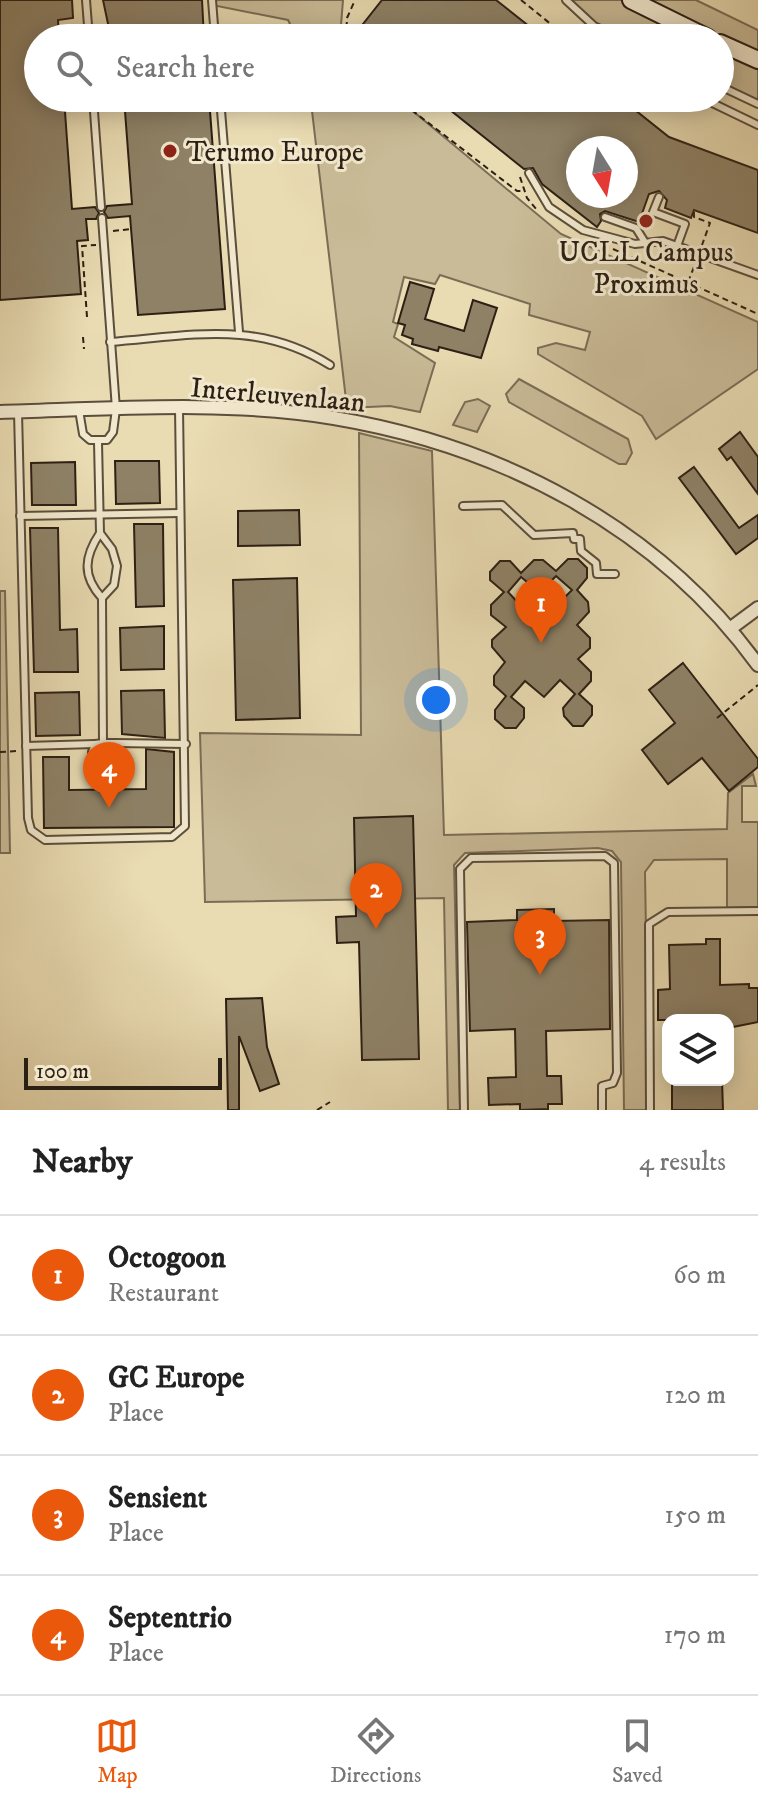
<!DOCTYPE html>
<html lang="en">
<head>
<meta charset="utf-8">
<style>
  body { margin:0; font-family:"IM FELL DW Pica",serif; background:#f2f2f2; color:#222 }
  .controls { position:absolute; right:24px; bottom:24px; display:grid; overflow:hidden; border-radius:16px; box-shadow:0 4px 20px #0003 }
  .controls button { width:72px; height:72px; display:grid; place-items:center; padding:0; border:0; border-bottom:2px solid #e0e0e0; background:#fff; color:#222; font:40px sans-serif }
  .compass { position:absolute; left:566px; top:136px; width:72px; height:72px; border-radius:50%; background:#fff; box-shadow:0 4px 20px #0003; rotate:169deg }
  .scale { position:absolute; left:24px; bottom:20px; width:198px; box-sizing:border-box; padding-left:8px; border:4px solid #2c1f14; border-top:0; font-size:22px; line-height:28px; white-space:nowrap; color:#2c1f14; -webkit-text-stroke:6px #f1e8cd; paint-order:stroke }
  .you { position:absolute; left:436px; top:700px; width:28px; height:28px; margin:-20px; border:6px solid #fff; border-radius:50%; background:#1a73e8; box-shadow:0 0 0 12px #1a73e833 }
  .badge { display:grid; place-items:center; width:52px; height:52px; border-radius:50%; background:#ea580c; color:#fff; font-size:26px; font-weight:700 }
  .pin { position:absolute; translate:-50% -66px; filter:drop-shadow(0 2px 4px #0008) }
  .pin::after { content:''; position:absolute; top:42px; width:28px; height:24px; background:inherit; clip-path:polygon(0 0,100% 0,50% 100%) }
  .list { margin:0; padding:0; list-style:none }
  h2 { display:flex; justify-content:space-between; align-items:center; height:104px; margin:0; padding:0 32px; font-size:34px }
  h2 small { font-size:26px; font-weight:400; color:#767676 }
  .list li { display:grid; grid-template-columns:52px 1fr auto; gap:24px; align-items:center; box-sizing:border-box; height:120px; padding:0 32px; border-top:2px solid #e0e0e0 }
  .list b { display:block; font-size:30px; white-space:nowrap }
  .list p { margin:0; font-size:26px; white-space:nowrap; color:#767676 }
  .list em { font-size:26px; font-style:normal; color:#767676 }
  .icon { flex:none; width:44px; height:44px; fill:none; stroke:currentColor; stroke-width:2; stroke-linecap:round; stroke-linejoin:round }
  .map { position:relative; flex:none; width:758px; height:1110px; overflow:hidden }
  .search { position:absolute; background:#fff; box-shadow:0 4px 20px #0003; left:24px; right:24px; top:24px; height:88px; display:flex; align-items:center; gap:20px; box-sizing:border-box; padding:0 28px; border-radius:44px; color:#767676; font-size:30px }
  .sheet { height:584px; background:#fff }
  nav { display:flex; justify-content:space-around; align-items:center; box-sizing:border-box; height:112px; border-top:2px solid #e0e0e0; background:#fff; font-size:22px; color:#767676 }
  nav a { display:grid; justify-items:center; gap:4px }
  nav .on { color:#ea580c }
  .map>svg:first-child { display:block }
</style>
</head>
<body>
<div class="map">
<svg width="758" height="1110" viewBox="0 0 758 1110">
  <rect width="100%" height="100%" fill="#e9dbb2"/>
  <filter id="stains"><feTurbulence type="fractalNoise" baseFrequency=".0025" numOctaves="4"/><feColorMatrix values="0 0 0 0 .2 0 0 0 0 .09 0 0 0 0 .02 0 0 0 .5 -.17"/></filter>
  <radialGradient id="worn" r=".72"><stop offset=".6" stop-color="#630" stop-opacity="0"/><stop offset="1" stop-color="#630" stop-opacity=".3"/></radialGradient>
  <!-- green -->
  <g fill="#c9bb97" stroke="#7a6d56" stroke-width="2">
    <path d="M 212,0 L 343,0 L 340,38 L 297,38 L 288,20 L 212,5 Z"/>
    <path d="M 566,0 L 696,0 L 758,30 L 758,104 L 720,86 L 720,38 L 618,38 L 594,26 Z"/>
    <path d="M 303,98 L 397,98 L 561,234 L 758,322 L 758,369 L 656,439 L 642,416 L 538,354 L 538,348 L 556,343 L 585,350 L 590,332 L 529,315 L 530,304 L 440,275 L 435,284 L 404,277 L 393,322 L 398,324 L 394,337 L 435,363 L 420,412 L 390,406 L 347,408 L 312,111 L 304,108 Z"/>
    <path d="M 519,379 L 628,439 L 632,453 L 626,464 L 619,464 L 509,402 L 506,394 Z"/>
    <path d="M 478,399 L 490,406 L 477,432 L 453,425 L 465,402 Z"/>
    <path d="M 359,433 L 432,451 L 444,835 L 727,829 L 728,793 L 753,774 L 756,786 L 742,786 L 742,822 L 758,822 L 758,907 L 727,908 L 727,859 L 654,860 L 645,872 L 649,1110 L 624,1110 L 621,862 L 612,851 L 598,848 L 465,853 L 454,865 L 460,1110 L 448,1110 L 444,898 L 205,902 L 200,733 L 361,735 Z"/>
    <path d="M 0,591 L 5,591 L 10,853 L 0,853 Z"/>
  </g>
  <!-- building -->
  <g fill="#8e8166" stroke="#2c1f14" stroke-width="2" fill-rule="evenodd">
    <path d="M 0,0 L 72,0 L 73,18 L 58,20 L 59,38 L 38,38 L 38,98 L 64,98 L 72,209 L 95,207 L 99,213 L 96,219 L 86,219 L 88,240 L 77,241 L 81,294 L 0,300 Z"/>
    <path d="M 103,0 L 202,0 L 204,38 L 111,38 Z"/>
    <path d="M 382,0 L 496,0 L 544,38 L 352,38 Z"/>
    <path d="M 124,98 L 209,98 L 225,309 L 138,315 L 130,216 L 108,218 L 104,212 L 107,206 L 132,204 Z"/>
    <path d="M 435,98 L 620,98 L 669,137 L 758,170 L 758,233 L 694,210 L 691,218 L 665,208 L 667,200 L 659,191 L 649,194 L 639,222 L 605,211 L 600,214 L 601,221 L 597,227 L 542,184 L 533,168 L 524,169 ZM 578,148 L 626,148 L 626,196 L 578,196 Z"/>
    <path d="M 410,282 L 434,289 L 425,319 L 464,331 L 473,300 L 497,308 L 481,358 L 439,347 L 438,351 L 412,344 L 413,339 L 402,335 L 405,325 L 398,323 Z"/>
    <path d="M 740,432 L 758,457 L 758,494 L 731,457 L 727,460 L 719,449 Z"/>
    <path d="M 115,461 L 159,461 L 160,503 L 116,504 Z"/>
    <path d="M 75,462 L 76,505 L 32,505 L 31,463 Z"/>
    <path d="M 694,467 L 739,528 L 758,515 L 758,538 L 736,554 L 679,478 Z"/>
    <path d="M 299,510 L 300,545 L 238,546 L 238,511 Z"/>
    <path d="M 134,524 L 163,524 L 164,606 L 136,607 Z"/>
    <path d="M 30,528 L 58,528 L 60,630 L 77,629 L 78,672 L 34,672 Z"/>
    <path d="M 568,559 L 578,559 L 587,568 L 587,578 L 577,590 L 588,602 L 589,612 L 577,625 L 590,638 L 590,648 L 578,659 L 591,672 L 591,681 L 579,694 L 592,706 L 592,715 L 583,726 L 573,726 L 564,716 L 563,708 L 575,694 L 560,680 L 544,697 L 525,681 L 511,697 L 524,708 L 524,718 L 516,728 L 505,728 L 495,719 L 495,710 L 506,696 L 494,685 L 494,676 L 505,662 L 492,647 L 492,640 L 506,627 L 491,615 L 491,605 L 504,592 L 490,580 L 490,572 L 500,561 L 510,561 L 521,573 L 534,560 L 543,560 L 556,571 ZM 556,576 L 572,590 L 557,605 L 541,591 ZM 521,577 L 538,591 L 522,607 L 508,592 Z"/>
    <path d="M 297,578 L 300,718 L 236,720 L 233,580 Z"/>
    <path d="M 164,626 L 164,669 L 121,670 L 120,628 Z"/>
    <path d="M 683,663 L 758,759 L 758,767 L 729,791 L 702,758 L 668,784 L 642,750 L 675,723 L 649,690 Z"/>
    <path d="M 164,690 L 165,738 L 122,734 L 121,691 Z"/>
    <path d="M 79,692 L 80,735 L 36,736 L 35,693 Z"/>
    <path d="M 146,749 L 174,752 L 174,827 L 44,828 L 43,757 L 69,757 L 69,790 L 146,789 Z"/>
    <path d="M 413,816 L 419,1059 L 362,1060 L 359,942 L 337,943 L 336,917 L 356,916 L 354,818 Z"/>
    <path d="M 554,909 L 554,921 L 609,920 L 610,1029 L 546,1031 L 547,1076 L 561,1076 L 562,1104 L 548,1104 L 548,1109 L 520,1110 L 520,1104 L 489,1105 L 488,1078 L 516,1077 L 515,1029 L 470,1031 L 467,922 L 517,920 L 517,910 Z"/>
    <path d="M 706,939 L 720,939 L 720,985 L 749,984 L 749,988 L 758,988 L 758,1022 L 728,1028 L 728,1020 L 658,1020 L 658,990 L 670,989 L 669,945 L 706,944 Z"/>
    <path d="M 262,998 L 267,1047 L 279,1084 L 260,1091 L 239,1036 L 239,1110 L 228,1110 L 226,999 Z"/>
    <path d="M 672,1080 L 722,1080 L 723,1110 L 672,1110 Z"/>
  </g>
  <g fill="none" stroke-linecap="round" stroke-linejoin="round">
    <defs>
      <g id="lane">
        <path d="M 86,0 L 89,38"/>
        <path d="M 212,0 L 215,38"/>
        <path d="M 566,0 L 594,26 L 618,38"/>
        <path d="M 720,86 L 758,104"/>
        <path d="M 93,98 L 101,207"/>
        <path d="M 220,98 L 239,332"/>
        <path d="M 702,98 L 758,125"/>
        <path d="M 529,173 L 549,207 L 583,230 L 635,244 L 663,241 L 758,275"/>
        <path d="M 659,197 L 653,212 L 685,224 L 677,246"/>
        <path d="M 605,217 L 636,228 L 646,244"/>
        <path d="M 110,342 C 190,336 257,319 330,365"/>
        <path d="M 79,410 L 83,434 L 90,440 L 107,440 L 113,432 L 116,409 L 102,218"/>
        <path d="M 18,412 L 28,818 L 31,830 L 45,840 L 172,837 L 185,826 L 179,408"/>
        <path d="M 98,442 L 100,533 L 112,549 L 117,566 L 114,585 L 102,598"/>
        <path d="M 463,506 L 502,505 L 534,535 L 573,533 L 574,539 L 580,539 L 581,551 L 596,563 L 597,574 L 615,574"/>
        <path d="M 20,516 L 180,513"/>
        <path d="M 100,533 C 84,557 82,576 102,598 L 103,743 L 95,744 L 92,752 L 95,763 L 110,767 L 117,762 L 120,750 L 115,743 L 103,743"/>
        <path d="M 115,743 L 186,744"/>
        <path d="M 26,746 L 95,744"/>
        <path d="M 464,1110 L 460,869 L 471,858 L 605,856 L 614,863 L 617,1073 L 613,1083 L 602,1086 L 602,1110"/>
        <path d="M 650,1110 L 649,924 L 668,912 L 758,911"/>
      </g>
      <g id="street">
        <path d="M 0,412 C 108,409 227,400 334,418 C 501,446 657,526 758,665"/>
        <path d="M 731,628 L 758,608"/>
      </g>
      <g id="secondary">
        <path d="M 631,0 L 708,38"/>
        <path d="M 720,43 L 758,60"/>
      </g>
    </defs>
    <!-- lane casing -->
    <use href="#lane" stroke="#5b4e3c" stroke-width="10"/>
    <!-- street casing -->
    <use href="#street" stroke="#5b4e3c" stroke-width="16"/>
    <!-- secondary casing -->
    <use href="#secondary" stroke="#2c1f14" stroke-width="20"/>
    <!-- path -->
    <g stroke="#2c1f14" stroke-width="2" stroke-dasharray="6 4" stroke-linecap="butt">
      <path d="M 521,0 L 568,38"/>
      <path d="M 346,38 L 347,18 L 355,0"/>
      <path d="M 396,98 L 517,191 L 523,191"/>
      <path d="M 520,177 L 527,198 L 537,210"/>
      <path d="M 694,212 L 694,217 L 710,223 L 702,245"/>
      <path d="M 113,231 L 131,229"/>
      <path d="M 613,249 L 758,314"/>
      <path d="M 688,282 L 696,262"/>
      <path d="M 87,317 L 82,246 L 96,245"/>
      <path d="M 83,337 L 84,349"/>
      <path d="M 717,718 L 758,685"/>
      <path d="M 0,752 L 17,751"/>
      <path d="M 317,1110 L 330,1102"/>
    </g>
    <!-- lane -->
    <use href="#lane" stroke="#f1e8cd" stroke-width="6"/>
    <!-- street -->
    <use href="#street" stroke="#f1e8cd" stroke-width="12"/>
    <!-- secondary -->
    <use href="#secondary" stroke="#f1e8cd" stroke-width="16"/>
  </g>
  <!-- markers -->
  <g fill="#8f2418" stroke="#f1e8cd" stroke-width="3">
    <circle cx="170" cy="151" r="8"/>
    <circle cx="646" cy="221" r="8"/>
  </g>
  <g text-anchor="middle" stroke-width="6" stroke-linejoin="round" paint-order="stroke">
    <!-- poi labels -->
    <g font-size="28" fill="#2c1f14" stroke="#f1e8cd" text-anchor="start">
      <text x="186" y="161">Terumo Europe</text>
      <text x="646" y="261" text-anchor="middle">UCLL Campus<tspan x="646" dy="32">Proximus</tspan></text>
    </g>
    <!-- street labels -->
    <g font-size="28" fill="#2c1f14" stroke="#f1e8cd">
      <text transform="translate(278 394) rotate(5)" y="10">Interleuvenlaan</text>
    </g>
  </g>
  <rect width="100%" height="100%" filter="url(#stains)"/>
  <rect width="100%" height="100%" fill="url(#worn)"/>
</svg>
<div class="controls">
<button><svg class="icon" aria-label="layers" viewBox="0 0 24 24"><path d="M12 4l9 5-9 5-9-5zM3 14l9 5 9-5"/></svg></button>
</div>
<svg class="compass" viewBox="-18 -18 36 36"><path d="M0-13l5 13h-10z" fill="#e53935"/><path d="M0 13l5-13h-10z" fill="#767676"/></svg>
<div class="scale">100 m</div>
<div class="you"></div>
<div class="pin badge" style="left:541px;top:643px">1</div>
<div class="pin badge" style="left:376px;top:929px">2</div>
<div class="pin badge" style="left:540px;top:975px">3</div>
<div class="pin badge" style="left:109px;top:808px">4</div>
<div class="search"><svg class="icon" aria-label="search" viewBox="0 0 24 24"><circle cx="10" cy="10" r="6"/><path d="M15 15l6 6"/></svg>Search here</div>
</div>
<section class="sheet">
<h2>Nearby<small>4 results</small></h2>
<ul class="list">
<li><span class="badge">1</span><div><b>Octogoon</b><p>Restaurant</p></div><em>60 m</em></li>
<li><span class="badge">2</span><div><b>GC Europe</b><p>Place</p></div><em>120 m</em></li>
<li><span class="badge">3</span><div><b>Sensient</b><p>Place</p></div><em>150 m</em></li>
<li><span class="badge">4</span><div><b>Septentrio</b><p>Place</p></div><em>170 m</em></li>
</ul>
</section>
<nav>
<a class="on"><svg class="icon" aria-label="map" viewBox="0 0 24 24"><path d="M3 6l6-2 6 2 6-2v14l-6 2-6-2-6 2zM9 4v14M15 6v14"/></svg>Map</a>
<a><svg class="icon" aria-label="directions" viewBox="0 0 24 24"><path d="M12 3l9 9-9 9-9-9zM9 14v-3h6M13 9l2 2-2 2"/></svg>Directions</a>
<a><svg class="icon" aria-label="saved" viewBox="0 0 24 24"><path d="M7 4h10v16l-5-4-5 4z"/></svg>Saved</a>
</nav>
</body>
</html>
